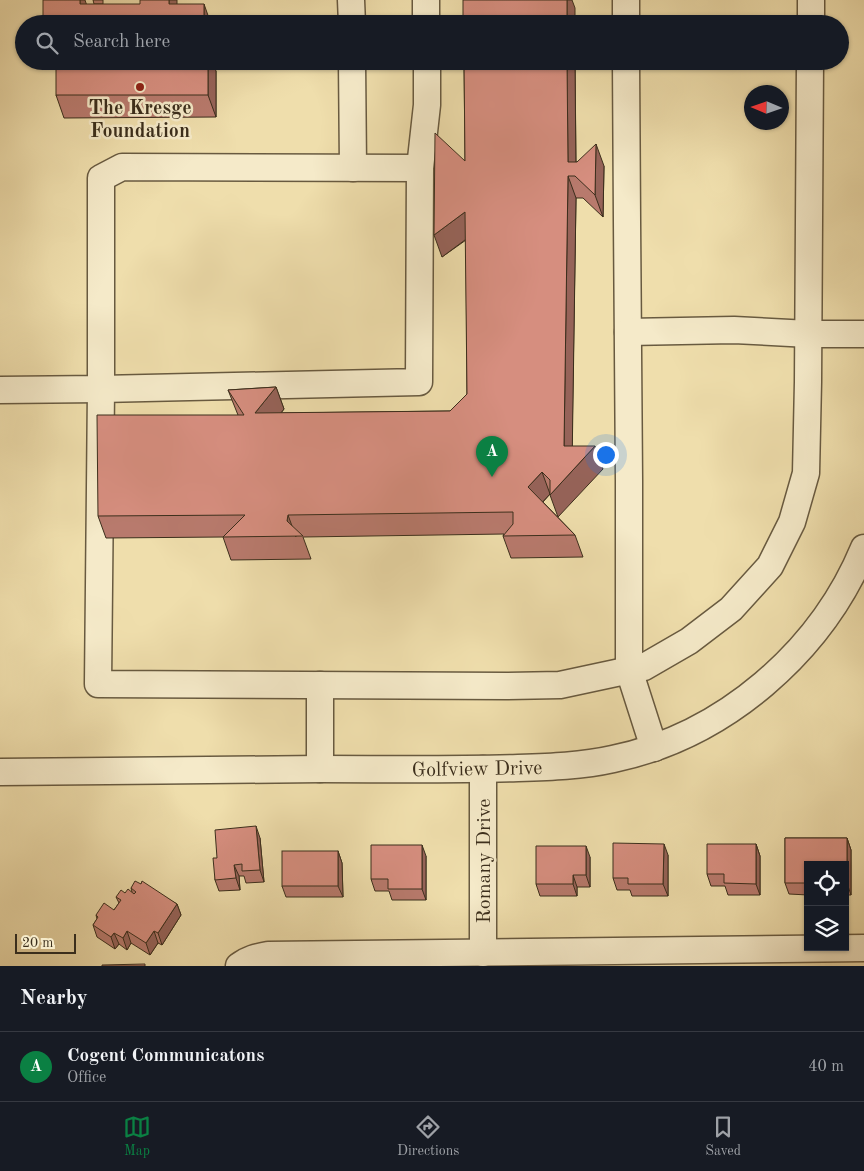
<!DOCTYPE html>
<html lang="en">
<head>
<meta charset="utf-8">
<style>
  body { margin:0; font-family:"Old Standard TT",serif; background:#20242c; color:#f1f3f6 }
  .controls { position:absolute; right:15px; bottom:15px; display:grid; overflow:hidden; border-radius:0px; box-shadow:0 1px 4px #0004 }
  .controls button { width:45px; height:45px; display:grid; place-items:center; padding:0; border:0; border-bottom:1px solid #363941; background:#171b24; color:#f1f3f6; font:25px sans-serif }
  .compass { position:absolute; left:744px; top:85px; width:45px; height:45px; border-radius:50%; background:#171b24; box-shadow:0 1px 4px #0004; rotate:272deg }
  .scale { position:absolute; left:15px; bottom:12px; width:61px; box-sizing:border-box; padding-left:5px; border:2px solid #3b2e1c; border-top:0; font-size:14px; line-height:18px; white-space:nowrap; color:#3b2e1c; -webkit-text-stroke:4px #f5eac9; paint-order:stroke }
  .you { position:absolute; left:605px; top:454px; width:18px; height:18px; margin:-12px; border:4px solid #fff; border-radius:50%; background:#1a73e8; box-shadow:0 0 0 8px #1a73e833 }
  .badge { display:grid; place-items:center; width:32px; height:32px; border-radius:50%; background:#0b8043; color:#fff; font-size:16px; font-weight:700 }
  .pin { position:absolute; translate:-50% -41px; filter:drop-shadow(0 1px 2px #0008) }
  .pin::after { content:''; position:absolute; top:26px; width:18px; height:15px; background:inherit; clip-path:polygon(0 0,100% 0,50% 100%) }
  .list { margin:0; padding:0; list-style:none }
  h2 { display:flex; justify-content:space-between; align-items:center; height:65px; margin:0; padding:0 20px; font-size:21px }
  h2 small { font-size:16px; font-weight:400; color:#9ea1a6 }
  .list li { display:grid; grid-template-columns:32px 1fr auto; gap:15px; align-items:center; box-sizing:border-box; height:70px; padding:0 20px; border-top:1px solid #363941 }
  .list b { display:block; font-size:19px; white-space:nowrap }
  .list p { margin:0; font-size:16px; white-space:nowrap; color:#9ea1a6 }
  .list em { font-size:16px; font-style:normal; color:#9ea1a6 }
  .icon { flex:none; width:28px; height:28px; fill:none; stroke:currentColor; stroke-width:2; stroke-linecap:round; stroke-linejoin:round }
  .map { position:relative; flex:none; width:864px; height:966px; overflow:hidden }
  .search { position:absolute; background:#171b24; box-shadow:0 1px 4px #0004; left:15px; right:15px; top:15px; height:55px; display:flex; align-items:center; gap:12px; box-sizing:border-box; padding:0 18px; border-radius:28px; color:#9ea1a6; font-size:19px }
  .sheet { height:135px; background:#171b24 }
  nav { display:flex; justify-content:space-around; align-items:center; box-sizing:border-box; height:70px; border-top:1px solid #363941; background:#171b24; font-size:14px; color:#9ea1a6 }
  nav a { display:grid; justify-items:center; gap:2px }
  nav .on { color:#0b8043 }
  .map>svg:first-child { display:block }
</style>
</head>
<body>
<div class="map">
<svg width="864" height="966" viewBox="0 0 864 966">
  <rect width="100%" height="100%" fill="#efdeac"/>
  <filter id="stains"><feTurbulence type="fractalNoise" baseFrequency=".004" numOctaves="4"/><feColorMatrix values="0 0 0 0 .2 0 0 0 0 .09 0 0 0 0 .02 0 0 0 .5 -.17"/></filter>
  <radialGradient id="worn" r=".72"><stop offset=".6" stop-color="#630" stop-opacity="0"/><stop offset="1" stop-color="#630" stop-opacity=".3"/></radialGradient>
  <g fill="none" stroke-linecap="round" stroke-linejoin="round">
    <defs>
      <g id="minor">
        <path d="M 351,0 L 352,24"/>
        <path d="M 426,0 L 426,24"/>
        <path d="M 811,0 L 811,24"/>
        <path d="M 626,24 L 626,0"/>
        <path d="M 352,61 L 353,168"/>
        <path d="M 427,61 L 427,105 L 420,168 L 419,382 L 101,389 L 98,684 L 506,686 L 560,685 L 644,667 L 689,641 L 731,609 L 770,566 L 792,522 L 806,473 L 808,382 L 810,61"/>
        <path d="M 626,61 L 627,221 L 629,480 L 629,670 L 654,748"/>
        <path d="M 628,332 L 734,330 L 809,334 L 864,334"/>
        <path d="M 0,390 L 101,389 L 101,178 L 122,167 L 420,168"/>
        <path d="M 320,685 L 320,769"/>
        <path d="M 483,769 L 483,953"/>
        <path d="M 0,772 C 107,772 214,769 321,769 C 387,769 452,770 518,768 C 550,767 582,766 613,759 C 724,736 821,652 864,548"/>
        <path d="M 239,966 C 248,959 257,957 268,955 L 864,948"/>
      </g>
    </defs>
    <!-- minor casing -->
    <use href="#minor" stroke="#685a40" stroke-width="29"/>
    <!-- minor -->
    <use href="#minor" stroke="#f5eac9" stroke-width="26"/>
  </g>
  <!-- wall -->
  <g fill="#b87a6d" stroke="#3b2e1c">
    <path d="M 93,0 L 103,0 L 103,4 L 94,4 Z"/>
    <path d="M 464,61 L 575,61 L 576,162 L 604,166 L 603,217 L 583,198 L 576,198 L 572,446 L 603,469 L 550,494 L 543,502 L 575,535 L 583,557 L 511,558 L 503,536 L 504,534 L 303,537 L 311,559 L 231,560 L 223,537 L 106,538 L 98,516 L 238,415 L 228,390 L 276,387 L 284,409 L 281,413 L 450,411 L 467,394 L 466,240 L 442,257 L 465,161 Z"/>
    <path d="M 216,71 L 216,117 L 64,118 L 56,95 Z"/>
    <path d="M 260,838 L 264,882 L 246,883 L 244,876 L 239,876 L 240,890 L 219,891 L 215,880 L 217,858 Z"/>
    <path d="M 785,838 L 847,838 L 851,850 L 851,895 L 845,895 L 845,865 L 808,865 L 808,895 L 789,894 L 785,883 Z"/>
    <path d="M 756,844 L 760,856 L 760,895 L 728,895 L 725,886 L 711,886 L 707,874 Z"/>
    <path d="M 338,851 L 342,863 L 343,897 L 286,897 L 282,886 Z"/>
    <path d="M 668,855 L 668,896 L 632,896 L 630,890 L 617,890 L 613,878 Z"/>
    <path d="M 426,856 L 426,900 L 392,900 L 389,891 L 375,891 L 371,879 Z"/>
    <path d="M 590,857 L 590,887 L 577,887 L 577,896 L 540,896 L 536,884 Z"/>
    <path d="M 141,884 L 177,904 L 181,915 L 162,945 L 158,943 L 150,955 L 131,943 L 127,950 L 119,944 L 115,949 L 97,937 L 93,925 L 97,919 L 96,915 L 114,910 L 119,903 L 116,897 L 125,893 L 132,892 L 131,888 Z"/>
  </g>
  <!-- shaded-wall -->
  <g fill="#966359" stroke="#3b2e1c">
    <path d="M 80,0 L 85,0 L 88,9 L 80,4 Z"/>
    <path d="M 169,0 L 177,0 L 177,24 L 169,4 Z"/>
    <path d="M 567,0 L 572,0 L 575,8 L 575,24 L 567,24 Z"/>
    <path d="M 204,4 L 211,24 L 204,24 Z"/>
    <path d="M 208,61 L 212,61 L 216,71 L 216,117 L 208,95 Z"/>
    <path d="M 567,61 L 575,61 L 576,177 L 568,162 Z"/>
    <path d="M 596,144 L 604,166 L 603,217 L 595,195 Z"/>
    <path d="M 568,176 L 576,198 L 572,468 L 564,446 Z"/>
    <path d="M 465,212 L 473,234 L 442,257 L 434,235 Z"/>
    <path d="M 276,387 L 284,409 L 263,435 L 255,413 Z"/>
    <path d="M 595,446 L 603,469 L 558,517 L 550,495 Z"/>
    <path d="M 542,472 L 550,494 L 536,509 L 528,487 Z"/>
    <path d="M 288,515 L 296,537 L 287,521 Z"/>
    <path d="M 256,826 L 260,838 L 264,882 L 260,870 Z"/>
    <path d="M 847,838 L 851,850 L 851,895 L 847,883 Z"/>
    <path d="M 664,844 L 668,855 L 668,896 L 663,884 Z"/>
    <path d="M 756,844 L 760,856 L 760,895 L 756,884 Z"/>
    <path d="M 422,845 L 426,856 L 426,900 L 422,889 Z"/>
    <path d="M 586,846 L 590,857 L 590,887 L 586,875 Z"/>
    <path d="M 338,851 L 342,863 L 343,897 L 338,886 Z"/>
    <path d="M 234,865 L 239,876 L 240,890 L 236,878 Z"/>
    <path d="M 573,875 L 577,887 L 577,896 L 573,884 Z"/>
    <path d="M 177,904 L 181,915 L 162,945 L 158,933 Z"/>
    <path d="M 127,931 L 131,943 L 127,950 L 123,938 Z"/>
    <path d="M 154,931 L 158,943 L 150,955 L 146,943 Z"/>
    <path d="M 114,933 L 119,944 L 115,949 L 111,937 Z"/>
  </g>
  <!-- building -->
  <g fill="#d68e7f" stroke="#3b2e1c">
    <path d="M 43,0 L 80,0 L 80,4 L 140,4 L 140,0 L 169,0 L 169,4 L 204,4 L 204,24 L 43,24 Z"/>
    <rect x="463" y="0" width="104" height="24"/>
    <rect x="56" y="61" width="152" height="34"/>
    <path d="M 464,61 L 567,61 L 568,162 L 577,162 L 596,144 L 595,195 L 575,176 L 568,176 L 564,446 L 595,446 L 550,495 L 550,480 L 542,472 L 528,487 L 575,535 L 503,536 L 513,524 L 513,512 L 288,515 L 287,521 L 303,536 L 223,537 L 245,515 L 98,516 L 97,415 L 244,415 L 228,390 L 276,387 L 255,413 L 450,411 L 467,394 L 465,212 L 434,235 L 435,133 L 465,161 Z"/>
    <path d="M 256,826 L 260,870 L 242,871 L 242,864 L 234,865 L 236,878 L 215,880 L 213,858 L 217,858 L 215,830 Z"/>
    <path d="M 785,838 L 847,838 L 847,883 L 845,883 L 845,865 L 808,865 L 808,883 L 785,883 Z"/>
    <path d="M 613,843 L 664,844 L 663,884 L 628,884 L 628,878 L 613,878 Z"/>
    <path d="M 707,844 L 756,844 L 756,884 L 724,883 L 724,874 L 707,874 Z"/>
    <path d="M 371,845 L 422,845 L 422,889 L 388,889 L 388,879 L 371,879 Z"/>
    <path d="M 536,846 L 586,846 L 586,875 L 573,875 L 573,884 L 536,884 Z"/>
    <rect x="282" y="851" width="56" height="35"/>
    <path d="M 135,881 L 141,884 L 142,881 L 177,904 L 158,933 L 154,931 L 146,943 L 127,931 L 123,938 L 114,933 L 111,937 L 93,925 L 98,917 L 96,915 L 104,903 L 114,910 L 121,900 L 116,897 L 121,890 L 125,893 L 128,889 L 134,894 L 136,892 L 131,888 Z"/>
    <path d="M 145,964 L 145,966 L 102,966 L 102,965 Z"/>
  </g>
  <!-- markers -->
  <circle fill="#8f2418" stroke="#f5eac9" stroke-width="2" cx="140" cy="87" r="5"/>
  <g text-anchor="middle" stroke-width="5" stroke-linejoin="round" paint-order="stroke">
    <!-- poi labels -->
    <g font-size="20" font-weight="bold" fill="#3b2e1c" stroke="#f5eac9">
      <text x="140" y="114">The Kresge<tspan x="140" dy="23">Foundation</tspan></text>
    </g>
    <!-- street labels -->
    <g font-size="20" fill="#3b2e1c" stroke="#f5eac9">
      <text transform="translate(477 768) rotate(-1)" y="7">Golfview Drive</text>
      <text transform="translate(483 861) rotate(-90)" y="7">Romany Drive</text>
    </g>
  </g>
  <rect width="100%" height="100%" filter="url(#stains)"/>
  <rect width="100%" height="100%" fill="url(#worn)"/>
</svg>
<div class="controls">
<button><svg class="icon" aria-label="locate" viewBox="0 0 24 24"><circle cx="12" cy="12" r="6"/><path d="M12 2v4M12 18v4M2 12h4M18 12h4"/></svg></button>
<button><svg class="icon" aria-label="layers" viewBox="0 0 24 24"><path d="M12 4l9 5-9 5-9-5zM3 14l9 5 9-5"/></svg></button>
</div>
<svg class="compass" viewBox="-18 -18 36 36"><path d="M0-13l5 13h-10z" fill="#e53935"/><path d="M0 13l5-13h-10z" fill="#9ea1a6"/></svg>
<div class="scale">20 m</div>
<div class="you"></div>
<div class="pin badge" style="left:492px;top:477px">A</div>
<div class="search"><svg class="icon" aria-label="search" viewBox="0 0 24 24"><circle cx="10" cy="10" r="6"/><path d="M15 15l6 6"/></svg>Search here</div>
</div>
<section class="sheet">
<h2>Nearby<small></small></h2>
<ul class="list">
<li><span class="badge">A</span><div><b>Cogent Communicatons</b><p>Office</p></div><em>40 m</em></li>
</ul>
</section>
<nav>
<a class="on"><svg class="icon" aria-label="map" viewBox="0 0 24 24"><path d="M3 6l6-2 6 2 6-2v14l-6 2-6-2-6 2zM9 4v14M15 6v14"/></svg>Map</a>
<a><svg class="icon" aria-label="directions" viewBox="0 0 24 24"><path d="M12 3l9 9-9 9-9-9zM9 14v-3h6M13 9l2 2-2 2"/></svg>Directions</a>
<a><svg class="icon" aria-label="saved" viewBox="0 0 24 24"><path d="M7 4h10v16l-5-4-5 4z"/></svg>Saved</a>
</nav>
</body>
</html>
